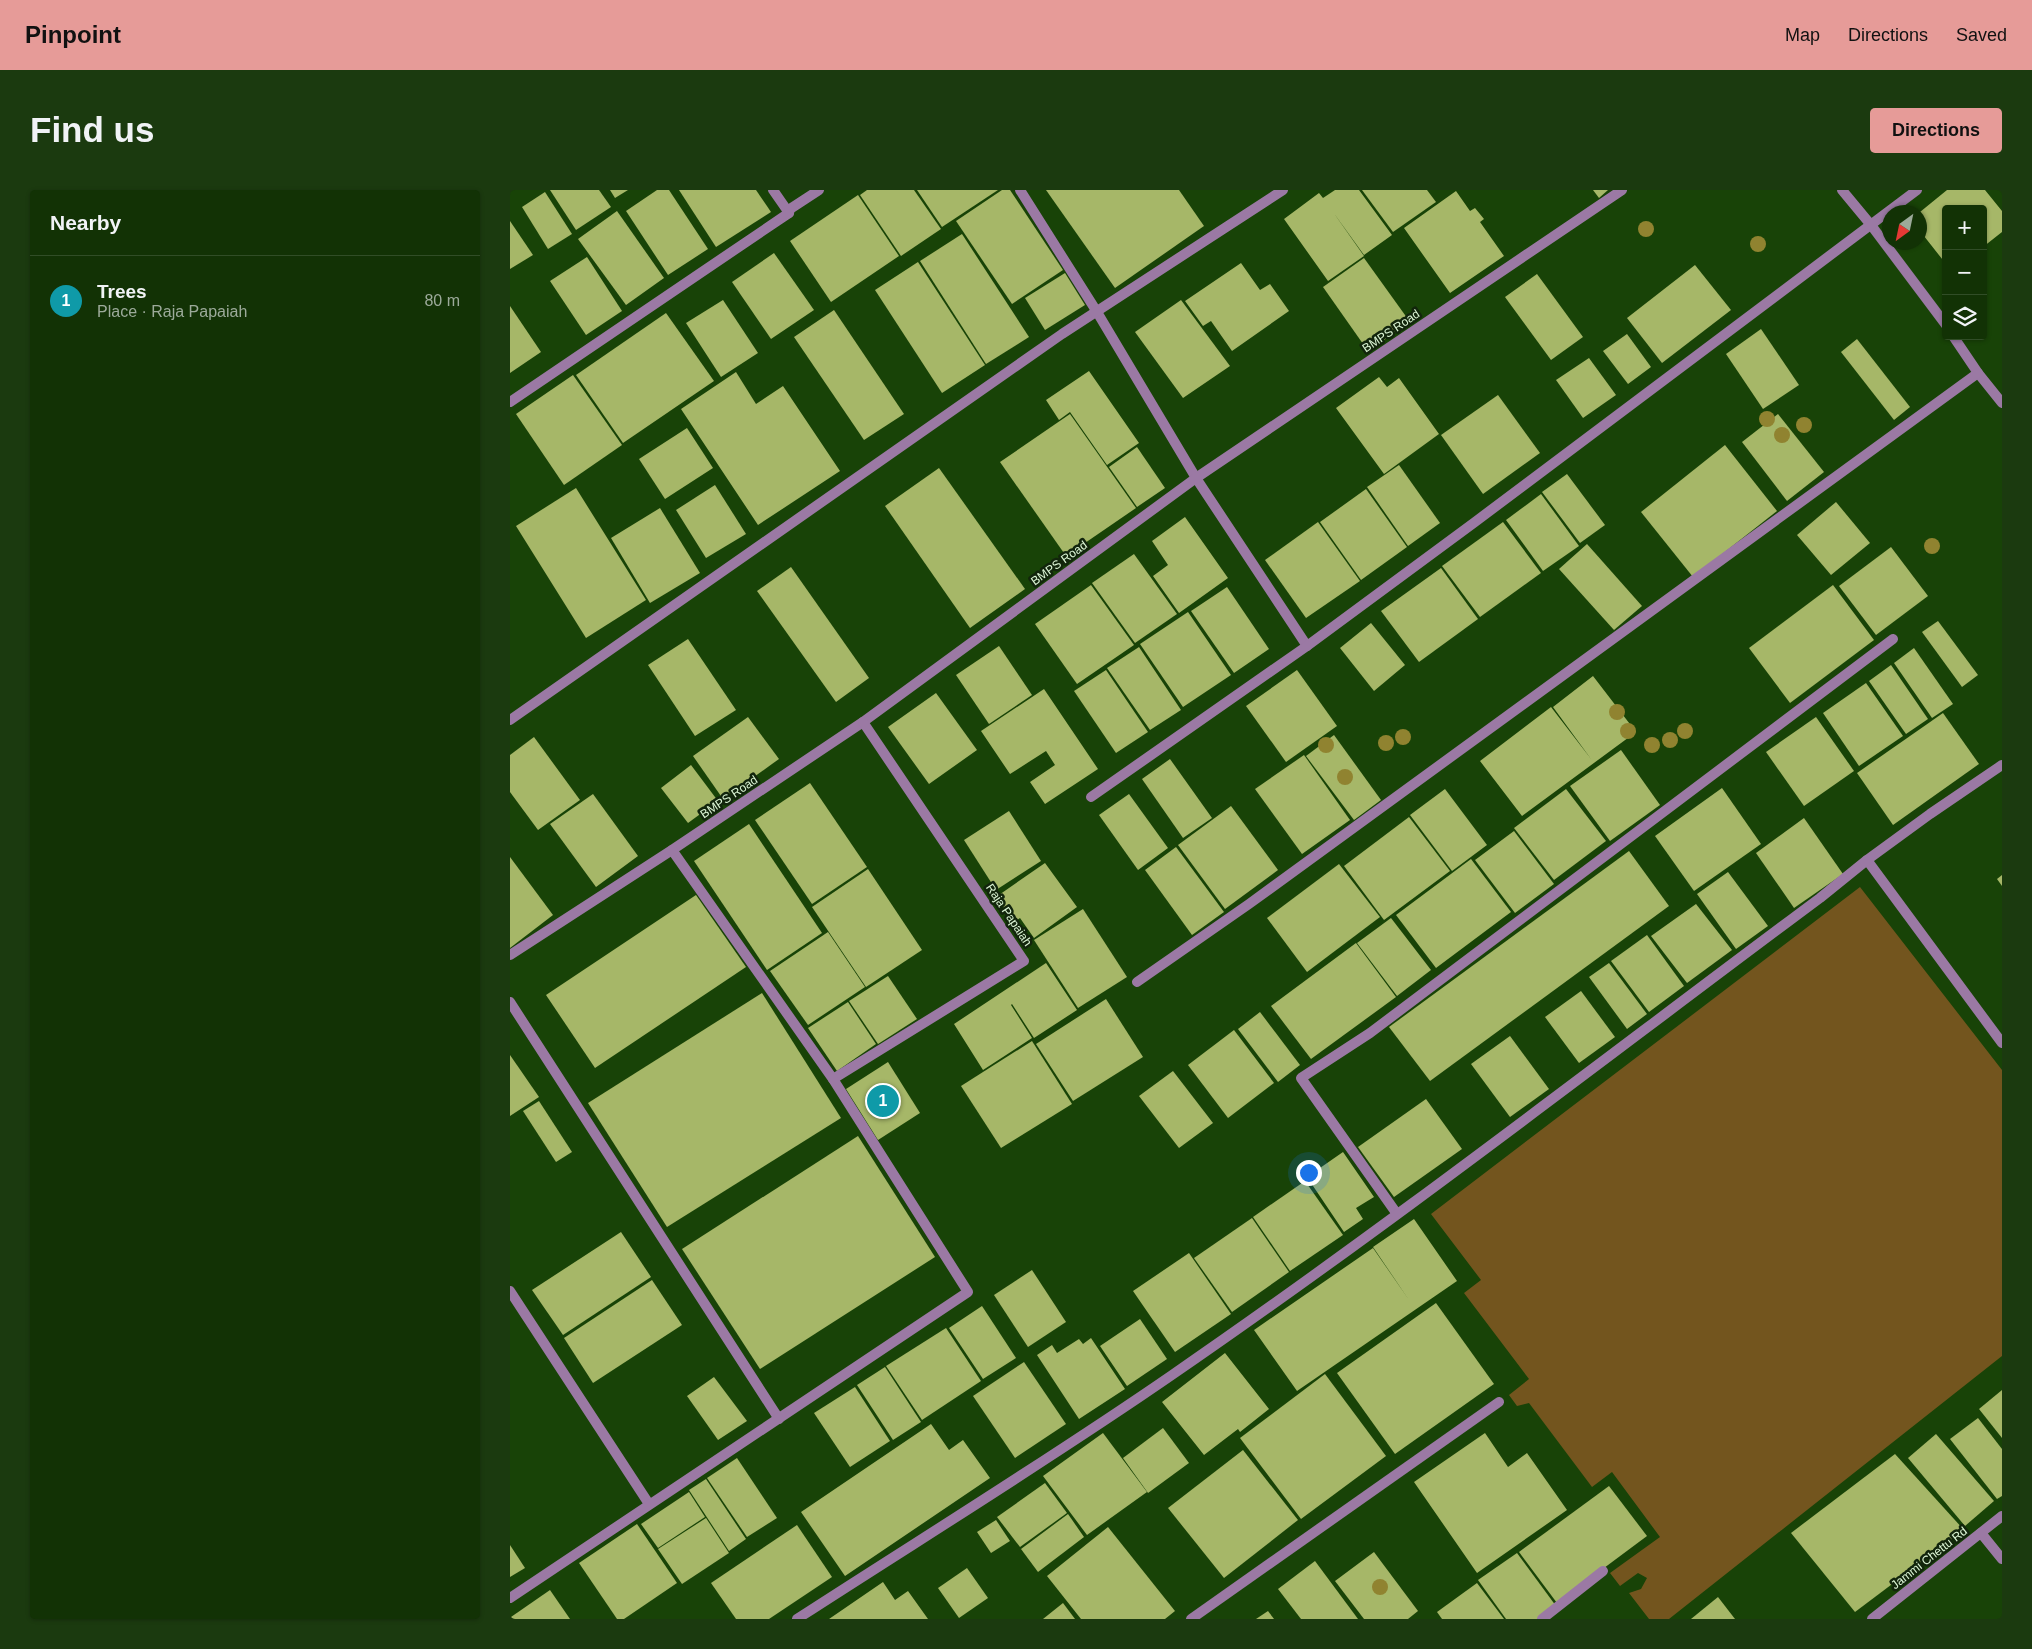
<!DOCTYPE html>
<html lang="en">
<head>
<meta charset="utf-8">
<style>
  body { margin:0; font-family:Helvetica,sans-serif; background:#1b3a0f; color:#f1f3f6 }
  .controls { position:absolute; right:15px; top:15px; display:grid; overflow:hidden; border-radius:5px; box-shadow:0 1px 4px #0004 }
  .controls button { width:45px; height:45px; display:grid; place-items:center; padding:0; border:0; border-bottom:1px solid #314d27; background:#123205; color:#f1f3f6; font:25px sans-serif }
  .compass { position:absolute; left:1372px; top:15px; width:45px; height:45px; border-radius:50%; background:#123205; box-shadow:0 1px 4px #0004; rotate:213deg }
  .you { position:absolute; left:798px; top:982px; width:18px; height:18px; margin:-12px; border:4px solid #fff; border-radius:50%; background:#1a73e8; box-shadow:0 0 0 8px #1a73e833 }
  .badge { display:grid; place-items:center; width:32px; height:32px; border-radius:50%; background:#e69b98; color:#fff; font-size:16px; font-weight:700 }
  .pin { position:absolute; translate:-50% -50%; border:2px solid #fff; box-shadow:0 1px 5px #0006 }
  .list { margin:0; padding:0; list-style:none }
  h2 { display:flex; justify-content:space-between; align-items:center; height:65px; margin:0; padding:0 20px; font-size:21px }
  h2 small { font-size:16px; font-weight:400; color:#9caa9a }
  .list li { display:grid; grid-template-columns:32px 1fr auto; gap:15px; align-items:center; box-sizing:border-box; height:90px; padding:0 20px; border-top:1px solid #314d27 }
  .list b { display:block; font-size:19px; white-space:nowrap }
  .list p { margin:0; font-size:16px; white-space:nowrap; color:#9caa9a }
  .list em { font-size:16px; font-style:normal; color:#9caa9a }
  .icon { flex:none; width:28px; height:28px; fill:none; stroke:currentColor; stroke-width:2; stroke-linecap:round; stroke-linejoin:round }
  .map { position:relative; flex:none; width:1492px; height:1429px; overflow:hidden; border-radius:5px }
  header { display:flex; align-items:center; gap:30px; box-sizing:border-box; height:70px; padding:0 25px; background:#e69b98; color:#111 }
  header strong { font-size:24px }
  nav { display:flex; gap:28px; margin-inline-start:auto; font-size:18px }
  .intro { display:flex; align-items:center; justify-content:space-between; box-sizing:border-box; height:120px; padding:0 30px }
  h1 { margin:0; font-size:35px }
  .button { padding:12px 22px; border-radius:5px; background:#e69b98; color:#111; font-size:18px; font-weight:700 }
  main { display:flex; gap:30px; padding:0 30px }
  aside { flex:1; background:#123205; border-radius:5px; box-shadow:0 1px 4px #0004 }
  .map>svg:first-child { display:block }
</style>
</head>
<body>
<header>
<strong>Pinpoint</strong>
<nav><a>Map</a><a>Directions</a><a>Saved</a></nav>
</header>
<div class="intro"><h1>Find us</h1><a class="button">Directions</a></div>
<main>
<aside>
<h2>Nearby<small></small></h2>
<ul class="list">
<li><span class="badge" style="background:#0f9aa8">1</span><div><b>Trees</b><p>Place · Raja Papaiah</p></div><em>80 m</em></li>
</ul>
</aside>
<div class="map">
<svg width="1492" height="1429" viewBox="0 0 1492 1429">
  <rect width="100%" height="100%" fill="#184307"/>
  <!-- green -->
  <path fill="#73551e" d="M 1350,697 L 1492,880 L 1492,1166 L 1159,1429 L 1139,1429 L 1119,1403 L 1131,1399 L 1137,1388 L 1128,1383 L 1110,1396 L 1100,1383 L 1150,1347 L 1102,1282 L 1082,1297 L 1019,1213 L 1007,1216 L 999,1205 L 1019,1189 L 954,1103 L 971,1090 L 921,1024 Z"/>
  <!-- building -->
  <g fill="#a6b768">
    <path d="M 40,0 L 89,0 L 101,17 L 66,40 Z"/>
    <path d="M 100,0 L 118,0 L 105,8 Z"/>
    <path d="M 147,0 L 159,0 L 198,59 L 158,85 L 116,21 Z"/>
    <path d="M 169,0 L 246,0 L 261,22 L 206,57 Z"/>
    <path d="M 357,0 L 404,0 L 431,39 L 391,66 L 350,5 Z"/>
    <path d="M 407,0 L 488,0 L 432,37 Z"/>
    <path d="M 492,0 L 500,0 L 553,80 L 502,114 L 446,31 Z"/>
    <path d="M 536,0 L 669,0 L 694,36 L 605,98 Z"/>
    <path d="M 825,0 L 849,0 L 882,45 L 854,65 L 823,22 L 854,66 L 818,91 L 774,29 L 809,3 L 813,8 Z"/>
    <path d="M 852,0 L 917,0 L 926,12 L 883,42 Z"/>
    <path d="M 1083,0 L 1098,0 L 1089,8 Z"/>
    <path d="M 1437,0 L 1475,0 L 1492,21 L 1492,42 L 1473,57 L 1473,19 L 1436,19 L 1436,74 L 1410,41 L 1410,22 Z"/>
    <path d="M 946,1 L 960,21 L 965,18 L 974,29 L 970,32 L 994,66 L 940,103 L 894,38 Z"/>
    <path d="M 35,2 L 62,44 L 38,59 L 12,17 Z"/>
    <path d="M 348,5 L 389,66 L 321,112 L 280,51 Z"/>
    <path d="M 107,21 L 154,88 L 116,115 L 68,49 Z"/>
    <path d="M 0,31 L 23,65 L 0,79 Z"/>
    <path d="M 452,44 L 519,147 L 476,174 L 410,71 Z"/>
    <path d="M 264,63 L 304,120 L 261,149 L 222,92 Z"/>
    <path d="M 77,67 L 112,121 L 76,145 L 40,91 Z"/>
    <path d="M 854,68 L 900,132 L 858,161 L 813,97 Z"/>
    <path d="M 408,72 L 475,175 L 432,203 L 365,100 Z"/>
    <path d="M 731,73 L 750,100 L 760,94 L 779,121 L 722,161 L 701,131 L 693,136 L 675,111 Z"/>
    <path d="M 1185,75 L 1221,120 L 1152,173 L 1117,128 Z"/>
    <path d="M 555,83 L 575,115 L 535,140 L 515,108 Z"/>
    <path d="M 1027,84 L 1073,147 L 1041,170 L 995,107 Z"/>
    <path d="M 213,110 L 248,163 L 211,187 L 176,133 Z"/>
    <path d="M 671,110 L 720,176 L 673,208 L 625,142 Z"/>
    <path d="M 0,116 L 31,162 L 0,183 Z"/>
    <path d="M 324,120 L 394,224 L 354,250 L 284,147 Z"/>
    <path d="M 156,123 L 204,191 L 113,253 L 66,185 Z"/>
    <path d="M 1251,139 L 1289,195 L 1253,219 L 1216,164 Z"/>
    <path d="M 1117,144 L 1141,177 L 1118,194 L 1093,161 Z"/>
    <path d="M 1347,149 L 1400,217 L 1384,230 L 1331,162 Z"/>
    <path d="M 1079,168 L 1106,205 L 1073,228 L 1046,190 Z"/>
    <path d="M 579,181 L 629,253 L 597,275 L 560,222 L 549,230 L 536,210 Z"/>
    <path d="M 226,182 L 246,214 L 273,196 L 330,281 L 248,335 L 171,219 Z"/>
    <path d="M 63,185 L 112,255 L 54,295 L 6,224 Z"/>
    <path d="M 869,187 L 877,197 L 889,188 L 929,244 L 874,284 L 826,218 Z"/>
    <path d="M 988,205 L 1030,263 L 973,304 L 931,245 Z"/>
    <path d="M 560,224 L 626,318 L 556,366 L 490,272 Z"/>
    <path d="M 1268,224 L 1314,282 L 1277,311 L 1232,252 Z"/>
    <path d="M 177,238 L 203,278 L 155,309 L 129,269 Z"/>
    <path d="M 1215,255 L 1267,321 L 1183,387 L 1131,322 Z"/>
    <path d="M 627,257 L 655,298 L 627,317 L 599,277 Z"/>
    <path d="M 889,275 L 930,333 L 898,356 L 857,297 Z"/>
    <path d="M 429,278 L 515,399 L 460,438 L 375,316 Z"/>
    <path d="M 1057,284 L 1095,335 L 1070,353 L 1032,302 Z"/>
    <path d="M 205,295 L 236,344 L 196,368 L 166,320 Z"/>
    <path d="M 66,298 L 136,410 L 76,448 L 6,336 Z"/>
    <path d="M 856,299 L 897,357 L 851,390 L 810,332 Z"/>
    <path d="M 1031,304 L 1069,356 L 1033,381 L 996,330 Z"/>
    <path d="M 1326,312 L 1360,353 L 1321,385 L 1287,345 Z"/>
    <path d="M 150,318 L 190,383 L 140,413 L 101,348 Z"/>
    <path d="M 675,327 L 718,388 L 669,423 L 643,386 L 658,375 L 642,351 Z"/>
    <path d="M 808,332 L 850,391 L 796,428 L 755,370 Z"/>
    <path d="M 993,332 L 1031,383 L 970,427 L 932,376 Z"/>
    <path d="M 1077,354 L 1132,416 L 1104,440 L 1049,379 Z"/>
    <path d="M 1381,357 L 1418,406 L 1366,445 L 1329,396 Z"/>
    <path d="M 624,364 L 667,424 L 625,453 L 582,393 Z"/>
    <path d="M 281,377 L 359,488 L 326,512 L 247,401 Z"/>
    <path d="M 931,378 L 968,429 L 909,472 L 871,421 Z"/>
    <path d="M 581,395 L 624,455 L 567,494 L 525,434 Z"/>
    <path d="M 1323,395 L 1364,450 L 1280,513 L 1239,458 Z"/>
    <path d="M 717,397 L 759,459 L 724,483 L 681,421 Z"/>
    <path d="M 678,422 L 721,485 L 673,517 L 630,454 Z"/>
    <path d="M 1428,431 L 1468,485 L 1452,497 L 1412,442 Z"/>
    <path d="M 861,433 L 895,475 L 864,501 L 830,458 Z"/>
    <path d="M 178,449 L 226,520 L 185,546 L 138,475 Z"/>
    <path d="M 489,456 L 522,505 L 479,534 L 446,485 Z"/>
    <path d="M 629,457 L 671,520 L 640,540 L 597,478 Z"/>
    <path d="M 1404,458 L 1443,514 L 1422,528 L 1384,473 Z"/>
    <path d="M 1381,475 L 1418,529 L 1396,544 L 1359,491 Z"/>
    <path d="M 596,480 L 638,542 L 606,563 L 564,501 Z"/>
    <path d="M 787,480 L 827,536 L 776,572 L 736,516 Z"/>
    <path d="M 1083,486 L 1126,542 L 1012,626 L 970,571 L 1041,517 L 1081,569 L 1043,517 Z"/>
    <path d="M 1356,493 L 1393,546 L 1349,576 L 1313,523 Z"/>
    <path d="M 534,499 L 588,579 L 535,614 L 520,592 L 545,575 L 536,561 L 500,584 L 471,541 Z"/>
    <path d="M 426,503 L 467,560 L 419,594 L 378,537 Z"/>
    <path d="M 1433,523 L 1469,574 L 1383,635 L 1347,583 Z"/>
    <path d="M 238,527 L 269,569 L 213,609 L 183,566 Z"/>
    <path d="M 1306,527 L 1344,581 L 1294,616 L 1256,562 Z"/>
    <path d="M 824,545 L 871,610 L 844,630 L 796,566 Z"/>
    <path d="M 24,547 L 70,610 L 28,640 L 0,602 L 0,565 Z"/>
    <path d="M 1111,560 L 1150,615 L 1100,651 L 1060,596 Z"/>
    <path d="M 794,565 L 840,630 L 792,664 L 745,599 Z"/>
    <path d="M 660,569 L 702,628 L 673,648 L 632,589 Z"/>
    <path d="M 181,575 L 208,611 L 178,633 L 151,598 Z"/>
    <path d="M 300,593 L 357,677 L 302,714 L 245,630 Z"/>
    <path d="M 1212,598 L 1251,654 L 1184,701 L 1145,646 Z"/>
    <path d="M 935,599 L 977,655 L 942,681 L 900,625 Z"/>
    <path d="M 1056,599 L 1096,651 L 1044,690 L 1004,638 Z"/>
    <path d="M 83,604 L 128,666 L 86,697 L 40,634 Z"/>
    <path d="M 619,604 L 658,658 L 628,680 L 589,625 Z"/>
    <path d="M 721,616 L 768,680 L 715,719 L 668,655 Z"/>
    <path d="M 499,621 L 531,671 L 486,700 L 454,650 Z"/>
    <path d="M 899,627 L 940,681 L 874,730 L 834,676 Z"/>
    <path d="M 1294,628 L 1333,684 L 1284,718 L 1246,663 Z"/>
    <path d="M 239,634 L 312,743 L 257,780 L 184,671 Z"/>
    <path d="M 1004,641 L 1044,694 L 1005,723 L 965,670 Z"/>
    <path d="M 666,657 L 714,722 L 682,745 L 635,680 Z"/>
    <path d="M 1119,661 L 1159,716 L 920,891 L 879,837 Z"/>
    <path d="M 0,667 L 43,725 L 0,758 Z"/>
    <path d="M 961,669 L 1001,722 L 926,778 L 886,725 Z"/>
    <path d="M 535,673 L 567,717 L 524,748 L 510,728 L 504,732 L 486,707 Z"/>
    <path d="M 829,674 L 870,727 L 797,782 L 757,728 Z"/>
    <path d="M 358,679 L 412,760 L 356,797 L 302,717 Z"/>
    <path d="M 1218,682 L 1258,736 L 1226,759 L 1187,704 Z"/>
    <path d="M 1492,685 L 1492,696 L 1487,689 Z"/>
    <path d="M 186,705 L 236,777 L 85,878 L 36,805 Z"/>
    <path d="M 1186,714 L 1222,760 L 1177,793 L 1141,746 Z"/>
    <path d="M 573,719 L 617,787 L 568,818 L 524,750 Z"/>
    <path d="M 881,728 L 921,780 L 887,806 L 847,753 Z"/>
    <path d="M 318,742 L 355,797 L 298,835 L 260,781 Z"/>
    <path d="M 1137,745 L 1174,796 L 1139,822 L 1101,771 Z"/>
    <path d="M 846,753 L 886,807 L 801,869 L 761,816 Z"/>
    <path d="M 536,773 L 567,820 L 524,848 L 502,814 L 501,815 L 522,848 L 473,880 L 444,834 Z"/>
    <path d="M 1099,773 L 1137,824 L 1117,839 L 1079,787 Z"/>
    <path d="M 378,786 L 407,829 L 368,854 L 339,811 Z"/>
    <path d="M 1071,801 L 1105,847 L 1069,873 L 1035,827 Z"/>
    <path d="M 252,803 L 331,928 L 157,1037 L 78,913 Z"/>
    <path d="M 596,809 L 633,867 L 563,911 L 526,854 Z"/>
    <path d="M 338,812 L 366,854 L 327,881 L 298,838 Z"/>
    <path d="M 750,822 L 790,875 L 768,892 L 728,839 Z"/>
    <path d="M 724,840 L 764,893 L 718,928 L 678,875 Z"/>
    <path d="M 1000,846 L 1039,899 L 1000,927 L 961,874 Z"/>
    <path d="M 522,851 L 562,914 L 491,958 L 451,896 Z"/>
    <path d="M 0,865 L 29,907 L 0,926 Z"/>
    <path d="M 378,872 L 410,923 L 368,950 L 336,899 Z"/>
    <path d="M 663,881 L 703,933 L 669,958 L 629,906 Z"/>
    <path d="M 916,909 L 952,959 L 884,1007 L 848,957 Z"/>
    <path d="M 29,911 L 62,962 L 46,972 L 13,921 Z"/>
    <path d="M 348,946 L 425,1067 L 250,1179 L 172,1059 Z"/>
    <path d="M 833,962 L 864,1007 L 846,1018 L 853,1029 L 834,1042 L 797,987 Z"/>
    <path d="M 795,991 L 833,1045 L 780,1081 L 743,1027 Z"/>
    <path d="M 742,1028 L 779,1082 L 722,1122 L 684,1068 Z"/>
    <path d="M 904,1029 L 947,1091 L 787,1201 L 744,1140 L 863,1058 L 899,1110 L 863,1057 Z"/>
    <path d="M 111,1042 L 141,1087 L 53,1145 L 22,1100 Z"/>
    <path d="M 679,1063 L 721,1124 L 665,1162 L 623,1101 Z"/>
    <path d="M 522,1080 L 556,1132 L 518,1157 L 484,1105 Z"/>
    <path d="M 142,1090 L 172,1135 L 83,1193 L 54,1148 Z"/>
    <path d="M 926,1113 L 984,1194 L 885,1264 L 827,1183 Z"/>
    <path d="M 472,1116 L 506,1168 L 473,1189 L 439,1138 Z"/>
    <path d="M 630,1129 L 657,1169 L 617,1196 L 590,1156 Z"/>
    <path d="M 436,1138 L 471,1191 L 412,1230 L 376,1176 Z"/>
    <path d="M 581,1148 L 615,1199 L 569,1229 L 527,1165 L 542,1155 L 547,1163 L 569,1149 L 573,1154 Z"/>
    <path d="M 715,1163 L 759,1219 L 730,1242 L 728,1239 L 694,1265 L 652,1212 Z"/>
    <path d="M 514,1172 L 556,1234 L 505,1268 L 463,1206 Z"/>
    <path d="M 375,1177 L 411,1232 L 383,1250 L 347,1195 Z"/>
    <path d="M 815,1184 L 876,1266 L 791,1329 L 730,1248 Z"/>
    <path d="M 204,1187 L 237,1231 L 208,1250 L 177,1206 Z"/>
    <path d="M 345,1197 L 380,1251 L 340,1277 L 304,1223 Z"/>
    <path d="M 1492,1200 L 1492,1248 L 1469,1219 Z"/>
    <path d="M 1468,1228 L 1492,1259 L 1492,1306 L 1487,1309 L 1440,1249 Z"/>
    <path d="M 421,1234 L 439,1260 L 453,1250 L 480,1288 L 335,1386 L 291,1322 Z"/>
    <path d="M 653,1238 L 679,1273 L 638,1303 L 613,1268 Z"/>
    <path d="M 593,1243 L 637,1302 L 577,1345 L 533,1286 Z"/>
    <path d="M 975,1243 L 998,1277 L 1017,1263 L 1057,1320 L 967,1383 L 904,1292 Z"/>
    <path d="M 1426,1244 L 1484,1311 L 1455,1336 L 1398,1268 Z"/>
    <path d="M 733,1260 L 788,1330 L 714,1388 L 658,1318 Z"/>
    <path d="M 1385,1264 L 1454,1340 L 1345,1422 L 1281,1343 Z"/>
    <path d="M 227,1268 L 267,1328 L 237,1347 L 197,1288 Z"/>
    <path d="M 196,1289 L 236,1349 L 219,1361 L 179,1300 Z"/>
    <path d="M 535,1293 L 557,1323 L 510,1357 L 487,1327 Z"/>
    <path d="M 1099,1296 L 1137,1346 L 1047,1413 L 1009,1362 Z"/>
    <path d="M 179,1302 L 195,1327 L 148,1358 L 131,1334 Z"/>
    <path d="M 558,1324 L 574,1347 L 528,1382 L 511,1359 Z"/>
    <path d="M 196,1328 L 219,1363 L 172,1394 L 148,1359 Z"/>
    <path d="M 486,1330 L 500,1351 L 481,1363 L 467,1342 Z"/>
    <path d="M 127,1334 L 167,1393 L 114,1429 L 107,1429 L 69,1373 Z"/>
    <path d="M 287,1335 L 322,1387 L 259,1429 L 226,1429 L 201,1393 Z"/>
    <path d="M 598,1337 L 665,1421 L 655,1429 L 571,1429 L 537,1386 Z"/>
    <path d="M 0,1355 L 15,1378 L 0,1387 Z"/>
    <path d="M 864,1362 L 908,1421 L 898,1429 L 854,1429 L 825,1391 Z"/>
    <path d="M 1007,1363 L 1046,1416 L 1027,1429 L 996,1429 L 968,1390 Z"/>
    <path d="M 805,1371 L 848,1429 L 791,1429 L 768,1399 Z"/>
    <path d="M 457,1378 L 478,1408 L 449,1428 L 428,1398 Z"/>
    <path d="M 373,1392 L 385,1410 L 398,1401 L 418,1429 L 319,1429 Z"/>
    <path d="M 967,1393 L 994,1429 L 932,1429 L 927,1422 Z"/>
    <path d="M 40,1400 L 60,1429 L 2,1429 L 1,1427 Z"/>
    <path d="M 1208,1407 L 1225,1429 L 1181,1429 Z"/>
    <path d="M 553,1413 L 565,1429 L 533,1429 Z"/>
    <path d="M 758,1421 L 764,1429 L 746,1429 Z"/>
  </g>
  <g fill="none" stroke-linecap="round" stroke-linejoin="round">
    <!-- street -->
    <g stroke="#9b79a4" stroke-width="10">
      <path d="M 263,0 L 279,23"/>
      <path d="M 510,0 L 587,122 L 686,288 L 797,456"/>
      <path d="M 1332,0 L 1361,35 L 1436,135"/>
      <path d="M 1443,146 L 1468,183 L 1492,213"/>
      <path d="M 0,212 L 279,23 L 280,19 L 309,0"/>
      <path d="M 0,530 L 552,144 L 773,0"/>
      <path d="M 581,607 L 797,456 L 965,332 L 1407,0"/>
      <path d="M 1357,670 L 1492,853"/>
      <path d="M 0,765 L 162,660 L 353,532 L 686,288 L 1112,0"/>
      <path d="M 627,792 L 739,714 L 1468,183"/>
      <path d="M 0,812 L 269,1229"/>
      <path d="M 323,889 L 514,771 L 353,532"/>
      <path d="M 887,1024 L 791,888 L 860,843 L 1383,449"/>
      <path d="M 0,1101 L 139,1314"/>
      <path d="M 1471,1343 L 1492,1369"/>
      <path d="M 0,1408 L 458,1102 L 323,889 L 162,660"/>
      <path d="M 287,1429 C 412,1348 539,1270 662,1185 C 883,1033 1095,868 1310,708 L 1357,670 L 1420,624 L 1492,575"/>
      <path d="M 681,1429 L 989,1212"/>
      <path d="M 1032,1429 L 1093,1381"/>
      <path d="M 1362,1429 L 1492,1326"/>
    </g>
  </g>
  <!-- trees -->
  <g fill="#908330">
    <circle cx="1136" cy="39" r="8"/>
    <circle cx="1248" cy="54" r="8"/>
    <circle cx="1257" cy="229" r="8"/>
    <circle cx="1294" cy="235" r="8"/>
    <circle cx="1272" cy="245" r="8"/>
    <circle cx="1422" cy="356" r="8"/>
    <circle cx="1107" cy="522" r="8"/>
    <circle cx="1118" cy="541" r="8"/>
    <circle cx="1175" cy="541" r="8"/>
    <circle cx="893" cy="547" r="8"/>
    <circle cx="1160" cy="550" r="8"/>
    <circle cx="876" cy="553" r="8"/>
    <circle cx="816" cy="555" r="8"/>
    <circle cx="1142" cy="555" r="8"/>
    <circle cx="835" cy="587" r="8"/>
    <circle cx="870" cy="1397" r="8"/>
  </g>
  <g text-anchor="middle" stroke-width="5" stroke-linejoin="round" paint-order="stroke">
    <!-- street labels -->
    <g font-size="12" fill="#ddf6d6" stroke="#12250c">
      <text transform="translate(881 141) rotate(-34)" y="4">BMPS Road</text>
      <text transform="translate(549 373) rotate(-36)" y="4">BMPS Road</text>
      <text transform="translate(219 607) rotate(-34)" y="4">BMPS Road</text>
      <text transform="translate(499 725) rotate(56)" y="4">Raja Papaiah</text>
      <text transform="translate(1419 1368) rotate(-38)" y="4">Jammi Chettu Rd</text>
    </g>
  </g>
</svg>
<div class="controls">
<button>+</button>
<button>−</button>
<button><svg class="icon" aria-label="layers" viewBox="0 0 24 24"><path d="M12 4l9 5-9 5-9-5zM3 14l9 5 9-5"/></svg></button>
</div>
<svg class="compass" viewBox="-18 -18 36 36"><path d="M0-13l5 13h-10z" fill="#e53935"/><path d="M0 13l5-13h-10z" fill="#9caa9a"/></svg>
<div class="you"></div>
<div class="pin badge" style="left:373px;top:911px;background:#0f9aa8">1</div>
</div>
</main>
</body>
</html>
